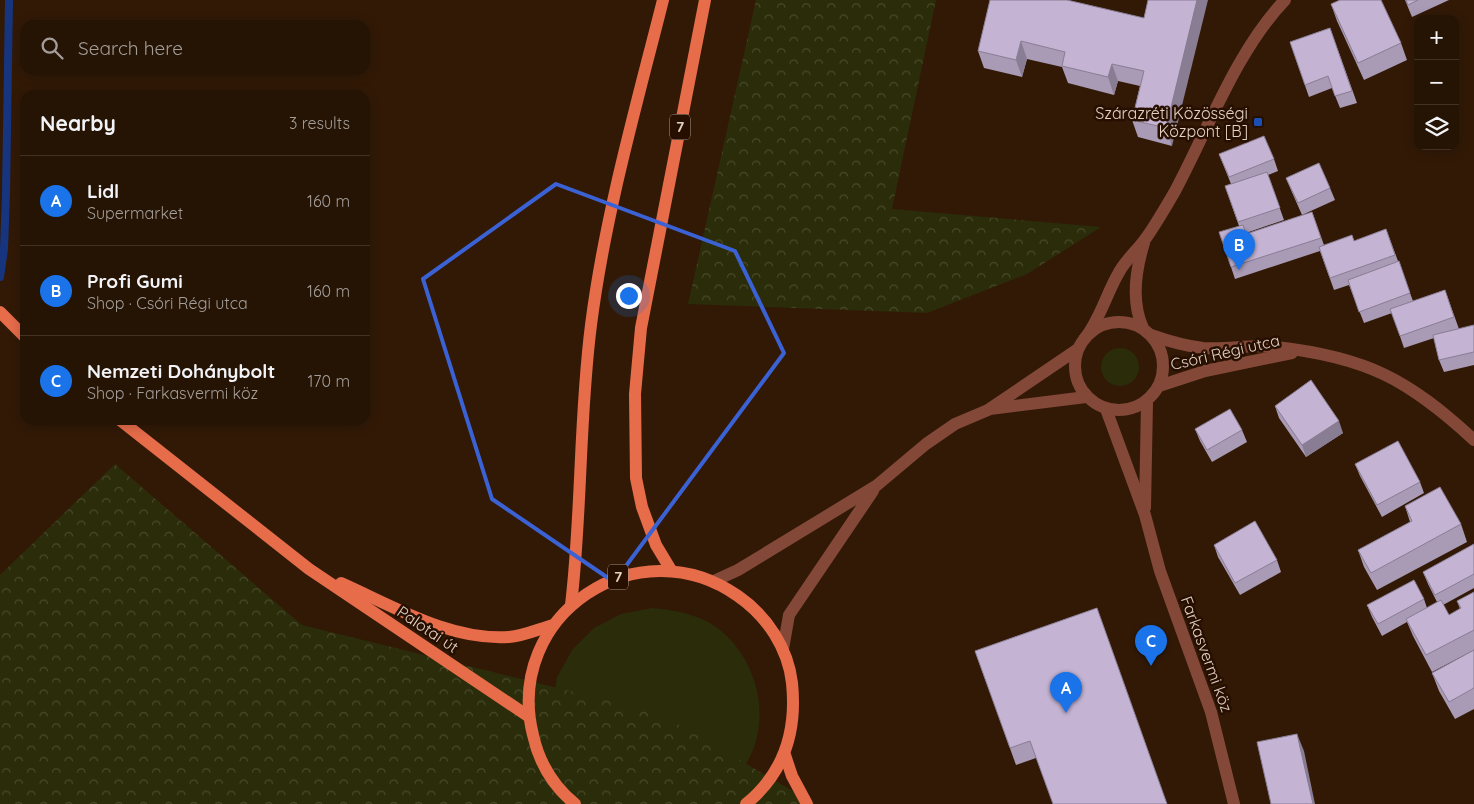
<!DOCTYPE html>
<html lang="en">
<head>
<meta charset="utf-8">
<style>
  body { margin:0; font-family:Quicksand,sans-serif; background:#312013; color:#f1f3f6 }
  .controls { position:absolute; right:15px; top:15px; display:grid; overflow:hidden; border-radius:10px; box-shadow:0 2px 12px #0003 }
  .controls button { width:45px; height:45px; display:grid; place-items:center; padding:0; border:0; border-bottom:1px solid #423226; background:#251304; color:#f1f3f6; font:25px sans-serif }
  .you { position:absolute; left:628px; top:295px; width:18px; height:18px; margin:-12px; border:4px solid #fff; border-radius:50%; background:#1a73e8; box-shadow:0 0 0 8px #1a73e833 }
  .badge { display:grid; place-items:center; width:32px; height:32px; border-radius:50%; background:#1a73e8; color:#fff; font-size:16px; font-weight:700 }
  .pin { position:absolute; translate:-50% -41px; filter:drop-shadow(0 1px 2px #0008) }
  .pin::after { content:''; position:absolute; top:26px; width:18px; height:15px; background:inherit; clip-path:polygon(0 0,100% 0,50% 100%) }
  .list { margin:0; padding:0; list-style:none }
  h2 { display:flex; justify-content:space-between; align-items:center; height:65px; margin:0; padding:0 20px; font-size:21px }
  h2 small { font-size:16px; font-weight:400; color:#a39e9a }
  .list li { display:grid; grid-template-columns:32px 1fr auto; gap:15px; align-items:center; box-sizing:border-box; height:90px; padding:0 20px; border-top:1px solid #423226 }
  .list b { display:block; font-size:19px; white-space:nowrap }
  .list p { margin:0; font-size:16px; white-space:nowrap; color:#a39e9a }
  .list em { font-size:16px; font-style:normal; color:#a39e9a }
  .icon { flex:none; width:28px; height:28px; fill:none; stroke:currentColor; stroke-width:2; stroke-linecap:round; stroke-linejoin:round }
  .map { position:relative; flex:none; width:1474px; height:804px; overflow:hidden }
  .search { position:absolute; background:#251304; box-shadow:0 2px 12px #0003; left:20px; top:20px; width:350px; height:55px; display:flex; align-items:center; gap:12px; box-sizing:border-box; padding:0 18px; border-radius:15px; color:#a39e9a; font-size:19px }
  .panel { position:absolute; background:#251304; box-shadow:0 2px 12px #0003; left:20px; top:90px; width:350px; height:335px; border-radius:15px }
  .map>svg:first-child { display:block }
</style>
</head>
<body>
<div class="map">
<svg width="1474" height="804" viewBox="0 0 1474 804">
  <defs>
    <pattern id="forest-crowns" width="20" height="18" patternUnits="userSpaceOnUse" patternTransform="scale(1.25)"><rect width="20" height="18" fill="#2b2c09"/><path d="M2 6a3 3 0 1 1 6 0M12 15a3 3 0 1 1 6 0" fill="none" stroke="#494a2b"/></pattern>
  </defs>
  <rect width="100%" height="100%" fill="#311906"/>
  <!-- grass -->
  <g fill="#2b2c09">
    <circle cx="1120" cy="367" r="19"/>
    <path d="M 652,608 C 672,610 692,613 710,623 C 755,650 774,716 747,762 C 736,780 721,792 704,804 L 552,708 L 557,677 L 572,650 L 594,628 L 621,614 Z"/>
  </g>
  <!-- forest -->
  <g fill="url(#forest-crowns)">
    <path d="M 756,0 L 936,0 L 892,209 L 1101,227 L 1027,274 L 927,313 L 688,304 Z"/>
    <path d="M 115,464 L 302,625 L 659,713 L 815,804 L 0,804 L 0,575 Z"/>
  </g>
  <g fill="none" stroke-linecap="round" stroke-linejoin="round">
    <!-- stream -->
    <path stroke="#17357e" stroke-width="8" d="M 0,277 L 4,249 L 6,194 L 9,0"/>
    <!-- minor -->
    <g stroke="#834838" stroke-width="12">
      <circle cx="1119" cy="366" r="44"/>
      <path d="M 1143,328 C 1131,302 1136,269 1144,243"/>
      <path d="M 1151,335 C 1168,341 1185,346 1203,348 C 1227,350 1252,344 1276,347 C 1366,357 1408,379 1474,440"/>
      <path d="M 1085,338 C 1100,319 1106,295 1118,274 C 1125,260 1137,251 1146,238 C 1156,224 1165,208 1174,193 C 1207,132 1236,51 1285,0"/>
      <path d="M 1159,386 L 1205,371 L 1292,353"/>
      <path d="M 990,409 L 1086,397"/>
      <path d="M 1106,409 L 1145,515 L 1160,571 L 1211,712 L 1234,804"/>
      <path d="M 1145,508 L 1147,402"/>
      <path d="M 714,581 L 738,570 L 876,486 L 926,444 L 955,424 L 988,410 L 1078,349"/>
      <path d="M 783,649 L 789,615 L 873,491"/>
    </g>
    <!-- major -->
    <g stroke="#e66c4a" stroke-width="12">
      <path d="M 0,312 L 25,337"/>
      <path d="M 120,420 L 309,569 L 528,716"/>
      <path d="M 671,570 L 656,545 L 642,507 L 636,478 L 635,394 L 641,328 L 705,0"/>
      <path d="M 341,583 C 393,606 450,641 509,637 C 523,636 539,629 553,625"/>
      <path d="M 571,605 C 582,512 579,418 591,325 C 605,215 636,107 663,0"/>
      <path d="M 785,755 L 792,776 L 807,804"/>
      <path d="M 575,804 C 553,786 539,762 533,735 C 503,615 638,525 738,596 C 767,616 788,648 792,683 C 797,731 784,773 746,804"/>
    </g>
  </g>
  <!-- wall -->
  <g fill="#a99ab5">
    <path d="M 990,0 L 1144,18 L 1172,146 L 1138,137 L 1132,120 L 1140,86 L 1118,81 L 1114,95 L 1068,83 L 1062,67 L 1027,59 L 1022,77 L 984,68 L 978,51 Z"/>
    <path d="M 1405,0 L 1449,0 L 1412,17 Z"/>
    <path d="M 1331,4 L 1401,43 L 1407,60 L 1364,80 L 1337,21 Z"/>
    <path d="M 1330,28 L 1357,103 L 1340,108 L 1332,88 L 1309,97 L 1290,42 Z"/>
    <path d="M 1219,154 L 1274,159 L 1278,171 L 1268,175 L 1284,220 L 1246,233 L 1246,234 L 1312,212 L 1324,245 L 1354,241 L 1386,229 L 1413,301 L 1445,290 L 1459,329 L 1474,325 L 1474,365 L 1444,372 L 1439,360 L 1434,338 L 1404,348 L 1392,313 L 1364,323 L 1349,285 L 1334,290 L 1320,251 L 1235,279 L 1231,267 L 1239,226 L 1225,186 L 1231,184 Z"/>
    <path d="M 1286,178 L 1330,188 L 1335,200 L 1302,215 L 1291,190 Z"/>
    <path d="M 1275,406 L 1343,433 L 1306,457 L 1279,418 Z"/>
    <path d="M 1195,429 L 1242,430 L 1247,442 L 1212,462 L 1200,441 Z"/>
    <path d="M 1355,464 L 1420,482 L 1424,493 L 1382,517 L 1360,476 Z"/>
    <path d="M 1405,506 L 1461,524 L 1467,542 L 1377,590 L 1364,567 L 1358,550 L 1410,522 Z"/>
    <path d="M 1474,544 L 1474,588 L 1443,605 L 1449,615 L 1460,609 L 1457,601 L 1474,592 L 1474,650 L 1432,672 L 1413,636 L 1407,622 L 1382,636 L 1372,617 L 1367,605 L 1424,599 L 1427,608 L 1437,602 L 1428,584 L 1423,572 Z"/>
    <path d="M 1214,545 L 1277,560 L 1281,572 L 1240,595 L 1218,557 Z"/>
    <path d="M 1097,608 L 1036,758 L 1016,765 L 975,651 Z"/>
    <path d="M 1474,650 L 1474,709 L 1455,719 L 1439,691 L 1432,673 Z"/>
  </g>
  <!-- shaded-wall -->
  <g fill="#897d94">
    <path d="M 1197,0 L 1208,0 L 1172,146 L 1166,128 Z"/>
    <path d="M 1021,41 L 1027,59 L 1022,77 L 1016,60 Z"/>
    <path d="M 1112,64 L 1118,81 L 1114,95 L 1108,77 Z"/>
    <path d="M 1339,421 L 1343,433 L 1306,457 L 1302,445 Z"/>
    <path d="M 1297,734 L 1304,751 L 1315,804 L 1313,804 Z"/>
  </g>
  <!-- building -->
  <g fill="#c4b3d3" stroke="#897d94">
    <path d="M 990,0 L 1067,0 L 1144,18 L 1148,0 L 1197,0 L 1166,128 L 1132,120 L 1144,71 L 1112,64 L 1108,77 L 1062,66 L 1065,52 L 1021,41 L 1016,60 L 978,51 Z"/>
    <path d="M 1340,0 L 1381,0 L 1401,43 L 1358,63 L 1331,4 Z"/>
    <path d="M 1406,0 L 1418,0 L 1408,5 Z"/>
    <path d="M 1330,28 L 1352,91 L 1335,96 L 1328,76 L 1305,85 L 1290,42 Z"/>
    <path d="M 1264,136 L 1274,159 L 1229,177 L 1219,154 Z"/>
    <path d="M 1319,163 L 1330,188 L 1298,203 L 1286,178 Z"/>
    <path d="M 1267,172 L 1280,208 L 1238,222 L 1225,186 Z"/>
    <path d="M 1312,212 L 1321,238 L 1231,267 L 1219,232 L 1243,225 L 1246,234 Z"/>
    <path d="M 1386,229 L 1395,255 L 1330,278 L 1319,247 L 1352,235 L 1354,241 Z"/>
    <path d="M 1399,261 L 1410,293 L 1359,312 L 1348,280 Z"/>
    <path d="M 1445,290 L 1454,317 L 1400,336 L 1390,309 Z"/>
    <path d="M 1474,325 L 1474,352 L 1439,360 L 1433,335 Z"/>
    <path d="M 1311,380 L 1339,421 L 1302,445 L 1275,406 Z"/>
    <path d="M 1230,409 L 1242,430 L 1207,450 L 1195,429 Z"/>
    <path d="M 1398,441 L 1420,482 L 1377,505 L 1355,464 Z"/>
    <path d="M 1440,487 L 1461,524 L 1371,573 L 1358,550 L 1412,521 L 1405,506 Z"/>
    <path d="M 1255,521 L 1277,560 L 1235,583 L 1214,545 Z"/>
    <path d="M 1474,544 L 1474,574 L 1435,595 L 1423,572 Z"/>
    <path d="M 1414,580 L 1424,599 L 1378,624 L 1367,605 Z"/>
    <path d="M 1474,592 L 1474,630 L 1426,655 L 1406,619 L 1441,600 L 1449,615 L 1461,608 L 1457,601 Z"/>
    <path d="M 1097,608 L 1167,804 L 1053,804 L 1030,741 L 1010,748 L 975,651 Z"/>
    <path d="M 1474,650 L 1474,688 L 1449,702 L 1432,673 Z"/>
    <path d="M 1297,734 L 1313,804 L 1271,804 L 1257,742 Z"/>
  </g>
  <!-- marked area -->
  <path fill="none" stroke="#3b62d5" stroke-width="4" stroke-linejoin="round" d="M 556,184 L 735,251 L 784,353 L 614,582 L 492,499 L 423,279 Z"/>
  <!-- markers -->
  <rect fill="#1a4fb4" stroke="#270f00" stroke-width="2" x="1253" y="117" width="10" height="10" rx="2.5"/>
  <g text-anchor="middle" stroke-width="5" stroke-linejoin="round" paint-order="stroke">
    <!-- shield labels -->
    <g fill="#270f00" stroke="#aa978a" stroke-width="1">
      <rect x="670" y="114.5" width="20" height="25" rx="4"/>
      <rect x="608" y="564.5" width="20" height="25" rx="4"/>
    </g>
    <g font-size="15" font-weight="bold" fill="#e2d1c5">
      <text x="680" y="132">7</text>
      <text x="618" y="582">7</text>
    </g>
    <!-- poi labels -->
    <g font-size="16" fill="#e2d1c5" stroke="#270f00" text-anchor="end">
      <text x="1248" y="119">Szárazréti Közösségi<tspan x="1248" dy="18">Központ [B]</tspan></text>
    </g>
    <!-- street labels -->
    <g font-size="16" fill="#e2d1c5" stroke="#270f00">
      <text transform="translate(1225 352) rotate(-13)" y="6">Csóri Régi utca</text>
      <text transform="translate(428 629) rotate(34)" y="6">Palotai út</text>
      <text transform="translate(1207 654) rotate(70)" y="6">Farkasvermi köz</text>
    </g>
  </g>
</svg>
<div class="controls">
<button>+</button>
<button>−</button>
<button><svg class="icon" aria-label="layers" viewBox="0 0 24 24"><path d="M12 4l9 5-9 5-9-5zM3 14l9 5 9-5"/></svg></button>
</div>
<div class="you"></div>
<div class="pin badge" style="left:1066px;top:713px">A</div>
<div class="pin badge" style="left:1239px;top:270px">B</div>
<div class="pin badge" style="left:1151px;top:666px">C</div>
<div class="search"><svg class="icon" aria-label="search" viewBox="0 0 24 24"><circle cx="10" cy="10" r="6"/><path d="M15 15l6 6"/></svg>Search here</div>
<section class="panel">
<h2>Nearby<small>3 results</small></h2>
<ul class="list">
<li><span class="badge">A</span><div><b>Lidl</b><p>Supermarket</p></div><em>160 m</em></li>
<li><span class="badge">B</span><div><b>Profi Gumi</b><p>Shop · Csóri Régi utca</p></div><em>160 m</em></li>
<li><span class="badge">C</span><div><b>Nemzeti Dohánybolt</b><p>Shop · Farkasvermi köz</p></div><em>170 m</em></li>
</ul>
</section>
</div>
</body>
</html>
